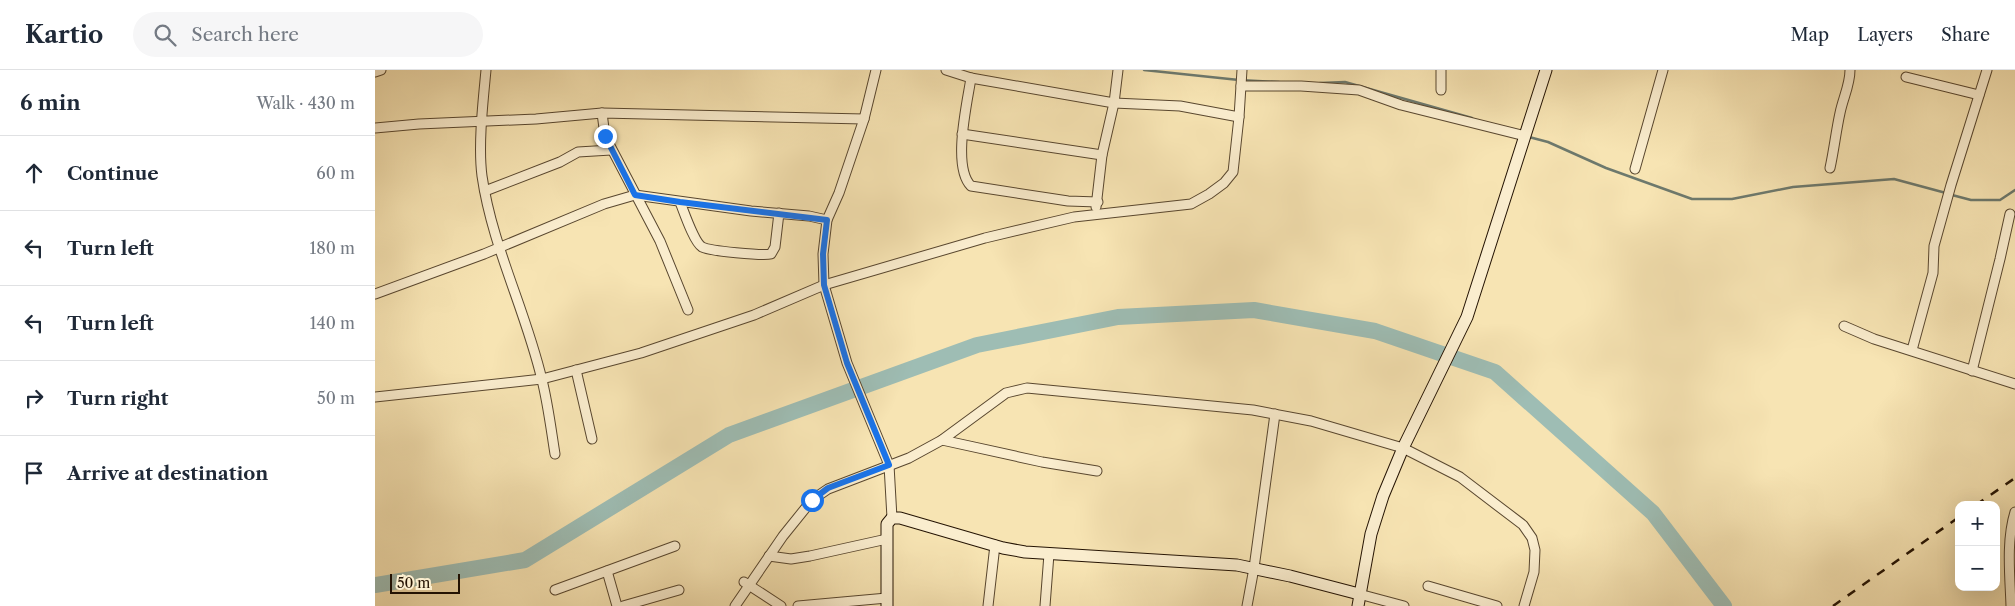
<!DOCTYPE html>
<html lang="en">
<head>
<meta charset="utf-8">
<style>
  body { margin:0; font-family:"Libre Caslon Text",serif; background:#f6f6f7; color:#1f2937 }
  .controls { position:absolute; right:15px; bottom:15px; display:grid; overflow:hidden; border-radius:10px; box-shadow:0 5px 20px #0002 }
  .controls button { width:45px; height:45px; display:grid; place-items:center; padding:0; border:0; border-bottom:1px solid #e0e1e3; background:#fff; color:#1f2937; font:25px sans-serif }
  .scale { position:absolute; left:15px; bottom:12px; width:70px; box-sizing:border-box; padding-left:5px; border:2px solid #241303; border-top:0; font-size:14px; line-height:18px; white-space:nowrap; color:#241303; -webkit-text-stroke:4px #faedce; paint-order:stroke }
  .stop { position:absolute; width:15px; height:15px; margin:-11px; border:4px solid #1a73e8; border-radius:50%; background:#fff }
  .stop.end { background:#1a73e8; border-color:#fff; box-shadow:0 1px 5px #0008 }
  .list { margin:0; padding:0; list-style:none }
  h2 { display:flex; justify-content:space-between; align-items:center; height:65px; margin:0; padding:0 20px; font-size:21px }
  h2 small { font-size:16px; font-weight:400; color:#747a83 }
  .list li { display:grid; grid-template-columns:32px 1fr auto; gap:15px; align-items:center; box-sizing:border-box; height:75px; padding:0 20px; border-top:1px solid #e0e1e3 }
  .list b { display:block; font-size:19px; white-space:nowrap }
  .list em { font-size:16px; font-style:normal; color:#747a83 }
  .icon { flex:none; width:28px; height:28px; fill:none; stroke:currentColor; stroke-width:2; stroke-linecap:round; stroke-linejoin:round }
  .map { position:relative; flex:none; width:1640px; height:536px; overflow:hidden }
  header { display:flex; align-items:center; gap:30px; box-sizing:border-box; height:70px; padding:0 25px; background:#fff; border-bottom:1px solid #e0e1e3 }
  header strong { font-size:24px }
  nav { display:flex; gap:28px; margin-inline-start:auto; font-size:18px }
  .search { width:350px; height:45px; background:#f6f6f7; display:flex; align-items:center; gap:12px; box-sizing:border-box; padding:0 18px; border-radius:28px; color:#747a83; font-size:19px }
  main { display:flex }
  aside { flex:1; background:#fff }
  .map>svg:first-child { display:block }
</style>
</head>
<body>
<header>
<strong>Kartio</strong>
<div class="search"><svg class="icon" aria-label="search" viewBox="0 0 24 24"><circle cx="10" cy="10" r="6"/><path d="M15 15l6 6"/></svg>Search here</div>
<nav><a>Map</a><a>Layers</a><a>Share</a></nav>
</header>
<main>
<aside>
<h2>6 min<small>Walk · 430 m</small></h2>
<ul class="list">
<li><svg class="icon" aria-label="ahead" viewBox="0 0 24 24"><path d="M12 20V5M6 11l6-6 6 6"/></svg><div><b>Continue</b></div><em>60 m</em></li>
<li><svg class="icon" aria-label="left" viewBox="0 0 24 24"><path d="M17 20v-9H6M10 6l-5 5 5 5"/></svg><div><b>Turn left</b></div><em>180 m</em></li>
<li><svg class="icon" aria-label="left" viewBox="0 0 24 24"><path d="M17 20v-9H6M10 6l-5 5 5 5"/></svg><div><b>Turn left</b></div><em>140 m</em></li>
<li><svg class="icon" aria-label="right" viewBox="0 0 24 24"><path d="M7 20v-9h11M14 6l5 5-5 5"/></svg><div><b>Turn right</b></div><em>50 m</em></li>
<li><svg class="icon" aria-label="arrive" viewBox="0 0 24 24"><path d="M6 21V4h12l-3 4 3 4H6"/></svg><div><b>Arrive at destination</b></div></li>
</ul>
</aside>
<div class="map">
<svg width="1640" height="536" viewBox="0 0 1640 536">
  <rect width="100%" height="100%" fill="#f7e4b3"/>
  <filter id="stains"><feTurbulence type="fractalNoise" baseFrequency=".004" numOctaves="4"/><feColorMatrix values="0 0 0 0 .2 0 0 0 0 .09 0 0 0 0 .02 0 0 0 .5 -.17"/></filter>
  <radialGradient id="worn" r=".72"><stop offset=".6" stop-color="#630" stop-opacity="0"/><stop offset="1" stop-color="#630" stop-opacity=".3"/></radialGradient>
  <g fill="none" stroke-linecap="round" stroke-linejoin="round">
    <!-- stream -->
    <g stroke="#6d796d" stroke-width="2.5">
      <path d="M 769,0 L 864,10 L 904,12"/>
      <path d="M 945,13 L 970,12 L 1097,48"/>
      <path d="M 1154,67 L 1173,72 L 1231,98 L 1317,129 L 1357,129 L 1418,117 L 1519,109 L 1571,123"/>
      <path d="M 1577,125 L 1596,130 L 1625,130 L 1640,120"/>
    </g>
    <!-- river -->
    <path stroke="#9ebdb4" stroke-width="16" d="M 0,515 L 150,490 L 354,365 L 602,275 L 743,247 L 879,240 L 1000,261 L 1120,302 L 1278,443 L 1349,536"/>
    <defs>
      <g id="street">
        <path d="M 111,0 C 108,32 103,75 107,106 C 117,176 151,241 167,310 C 173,334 176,359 180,384"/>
        <path d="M 571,0 L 596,8 L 739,33 L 805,36 L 864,47"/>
        <path d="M 0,2 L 6,0"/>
        <path d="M 1531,7 L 1604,25"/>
        <path d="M 596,8 C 592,34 577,97 596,116 L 693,131 L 723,132"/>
        <path d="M 866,16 L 926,16 L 984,20 L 1026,35 L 1150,66"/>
        <path d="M 1066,20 L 1066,0"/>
        <path d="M 227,43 L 230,66 L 285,171 L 313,240"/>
        <path d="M 489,49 L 464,123 L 452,150 L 448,184 L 449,215 L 472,293 L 514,395 L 517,448"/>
        <path d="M 0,58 L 44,54 L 161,49 L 227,43 L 489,49 L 501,0"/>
        <path d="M 587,64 L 727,85"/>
        <path d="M 1455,98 C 1459,80 1461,61 1465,43 C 1468,28 1475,15 1475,0"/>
        <path d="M 1260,99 L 1288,0"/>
        <path d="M 110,121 L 185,92 L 203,82 L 236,80"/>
        <path d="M 305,132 C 309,142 319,172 327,177 C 334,181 388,186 396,184 L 400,177 L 404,143"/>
        <path d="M 721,137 L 727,85 L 739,33 L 743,0"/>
        <path d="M 0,224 L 109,184 L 229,134 L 260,125 L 376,141 L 434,146 L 452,150"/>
        <path d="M 1469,256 L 1499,269 L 1640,314"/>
        <path d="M 1537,280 L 1558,203 L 1559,176 L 1576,115 L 1612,0"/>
        <path d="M 201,300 L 217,369"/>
        <path d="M 1597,301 L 1625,189 L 1635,144"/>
        <path d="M 0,327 L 167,309 L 266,283 L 379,245 L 449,215 L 610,168 L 699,147 L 816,134 L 834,124 L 849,113 L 858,102 L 864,47 L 867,0"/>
        <path d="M 567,370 L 667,392 L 722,401"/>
        <path d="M 394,486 L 416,489 L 435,486 L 512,469"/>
        <path d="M 232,501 L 242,536"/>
        <path d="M 369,512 L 406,536"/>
        <path d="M 1053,516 L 1122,536"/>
        <path d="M 180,520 L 300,476"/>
        <path d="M 984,524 L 1029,536"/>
        <path d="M 248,536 L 304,520"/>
        <path d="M 360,536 L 408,466 L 437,430 L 453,419 L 534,388 L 567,370 L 631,323 L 652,318 L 878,340 L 936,351 L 1028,378 L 1085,407 L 1148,455 L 1157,468 L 1160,480 L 1159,502 L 1149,536"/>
        <path d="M 423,536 L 512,528"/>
        <path d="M 613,536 L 620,475"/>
        <path d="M 670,536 L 674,484"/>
        <path d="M 872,536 L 879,498 L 900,344"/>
        <path d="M 1636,536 C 1635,506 1631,471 1640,442"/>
      </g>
      <g id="secondary">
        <path d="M 512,536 L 512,454 L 517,448 L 525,448 L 628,478 L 650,482 L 862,495 L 915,506 L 984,524"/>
        <path d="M 983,536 L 996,464 L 1008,426 L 1028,378 L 1092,247 L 1171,0"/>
      </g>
    </defs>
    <!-- street casing -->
    <use href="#street" stroke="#59472f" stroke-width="11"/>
    <!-- secondary casing -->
    <use href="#secondary" stroke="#241303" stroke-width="13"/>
    <!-- street -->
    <use href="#street" stroke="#faedce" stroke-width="9"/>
    <!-- secondary -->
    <use href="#secondary" stroke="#faedce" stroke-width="11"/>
    <!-- rail -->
    <g stroke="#241303" stroke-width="2.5" stroke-dasharray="9 9" stroke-linecap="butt">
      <path d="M 1601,435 L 1640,408"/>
      <path d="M 1458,536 L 1584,447"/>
    </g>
  </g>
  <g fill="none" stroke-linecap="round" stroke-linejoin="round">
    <!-- route -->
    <path stroke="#1a73e8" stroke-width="6" d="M 230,66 L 260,125 L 305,132 L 452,150 L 448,184 L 449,215 L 472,293 L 514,395 L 453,418 L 437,430"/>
  </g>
  <rect width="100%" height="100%" filter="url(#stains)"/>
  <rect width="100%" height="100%" fill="url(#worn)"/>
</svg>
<div class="controls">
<button>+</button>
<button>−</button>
</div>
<div class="scale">50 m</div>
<div class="stop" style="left:437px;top:430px"></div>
<div class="stop end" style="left:230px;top:66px"></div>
</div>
</main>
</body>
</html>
